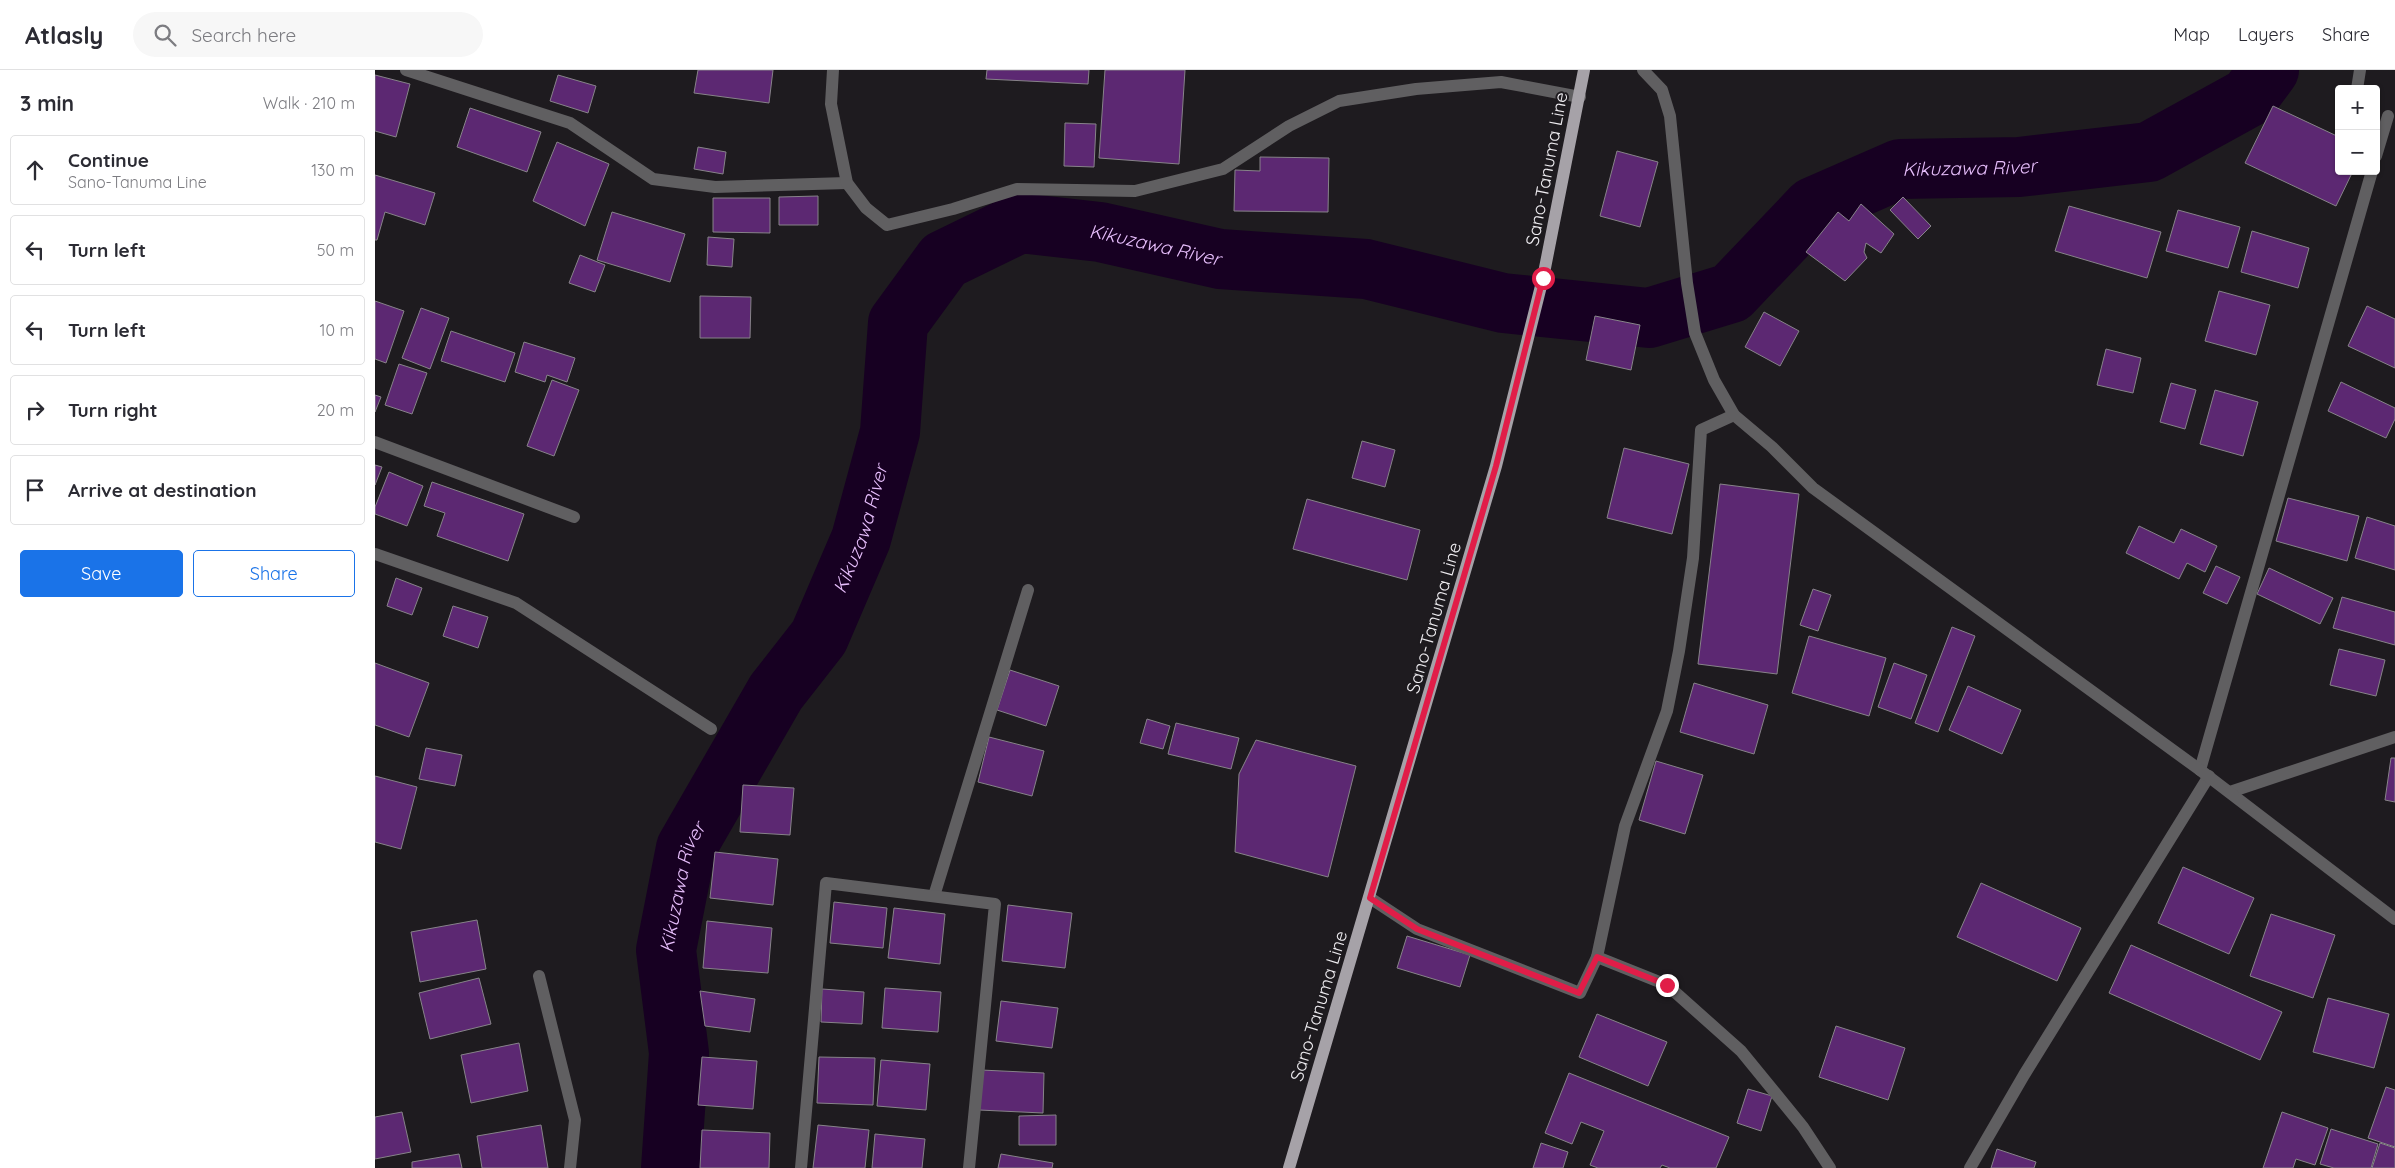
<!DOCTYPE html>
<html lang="en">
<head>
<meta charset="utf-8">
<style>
  body { margin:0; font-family:Quicksand,sans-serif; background:#f7f7f7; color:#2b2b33 }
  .controls { position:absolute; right:15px; top:15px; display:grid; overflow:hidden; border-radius:5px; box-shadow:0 1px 4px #0004 }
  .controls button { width:45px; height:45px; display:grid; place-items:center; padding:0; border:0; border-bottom:1px solid #e1e1e2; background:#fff; color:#2b2b33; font:25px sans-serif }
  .stop { position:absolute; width:15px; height:15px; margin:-11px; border:4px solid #e11d48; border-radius:50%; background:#fff }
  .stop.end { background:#e11d48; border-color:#fff; box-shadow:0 1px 5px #0008 }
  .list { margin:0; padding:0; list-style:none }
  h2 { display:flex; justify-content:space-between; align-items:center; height:65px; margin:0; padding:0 20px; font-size:21px }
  h2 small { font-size:16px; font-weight:400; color:#7c7c81 }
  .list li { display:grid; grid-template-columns:32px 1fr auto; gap:15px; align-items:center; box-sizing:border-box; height:70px; margin:0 10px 10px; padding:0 10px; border:1px solid #e1e1e2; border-radius:5px }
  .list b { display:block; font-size:19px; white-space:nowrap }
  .list p { margin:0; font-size:16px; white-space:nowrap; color:#7c7c81 }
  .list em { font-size:16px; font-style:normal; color:#7c7c81 }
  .actions { display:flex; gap:10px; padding:15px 20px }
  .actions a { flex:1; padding:11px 0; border:1px solid #1a73e8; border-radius:5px; text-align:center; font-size:18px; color:#1a73e8 }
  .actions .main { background:#1a73e8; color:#fff }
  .icon { flex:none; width:28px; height:28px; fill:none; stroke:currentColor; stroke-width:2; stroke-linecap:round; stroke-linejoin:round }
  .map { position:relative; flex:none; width:2020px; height:1098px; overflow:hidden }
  header { display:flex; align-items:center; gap:30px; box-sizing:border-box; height:70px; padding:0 25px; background:#fff; border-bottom:1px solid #e1e1e2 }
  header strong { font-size:24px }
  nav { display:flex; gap:28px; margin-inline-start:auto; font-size:18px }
  .search { width:350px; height:45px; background:#f7f7f7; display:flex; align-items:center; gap:12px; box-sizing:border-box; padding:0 18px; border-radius:28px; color:#7c7c81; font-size:19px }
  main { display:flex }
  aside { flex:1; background:#fff }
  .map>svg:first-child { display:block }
</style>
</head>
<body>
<header>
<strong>Atlasly</strong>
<div class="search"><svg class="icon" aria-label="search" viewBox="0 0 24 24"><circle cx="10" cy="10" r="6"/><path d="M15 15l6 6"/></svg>Search here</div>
<nav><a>Map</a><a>Layers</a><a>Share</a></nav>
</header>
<main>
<aside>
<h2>3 min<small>Walk · 210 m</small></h2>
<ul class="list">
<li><svg class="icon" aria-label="ahead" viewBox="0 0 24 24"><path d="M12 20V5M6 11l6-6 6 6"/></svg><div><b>Continue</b><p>Sano-Tanuma Line</p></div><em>130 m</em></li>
<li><svg class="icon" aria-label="left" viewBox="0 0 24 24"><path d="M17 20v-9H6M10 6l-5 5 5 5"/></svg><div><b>Turn left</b></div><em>50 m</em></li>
<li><svg class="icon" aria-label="left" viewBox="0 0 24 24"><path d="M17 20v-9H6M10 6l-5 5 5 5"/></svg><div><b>Turn left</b></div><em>10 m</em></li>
<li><svg class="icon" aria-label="right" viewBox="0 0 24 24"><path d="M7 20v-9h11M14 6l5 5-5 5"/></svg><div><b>Turn right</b></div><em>20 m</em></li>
<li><svg class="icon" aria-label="arrive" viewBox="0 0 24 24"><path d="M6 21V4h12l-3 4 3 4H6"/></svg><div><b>Arrive at destination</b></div></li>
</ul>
<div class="actions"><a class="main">Save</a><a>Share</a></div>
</aside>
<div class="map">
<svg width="2020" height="1098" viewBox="0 0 2020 1098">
  <rect width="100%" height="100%" fill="#1e1b1f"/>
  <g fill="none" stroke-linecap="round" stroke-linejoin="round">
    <!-- river -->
    <path stroke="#170022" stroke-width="60" id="s1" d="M 296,1098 L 304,983 L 291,880 L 311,778 L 401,622 L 444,567 L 486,469 L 515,362 L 523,253 L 569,190 L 645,153 L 725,162 L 845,189 L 991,199 L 1128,233 L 1274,248 L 1356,223 L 1438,137 L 1525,99 L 1644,97 L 1774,82 L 1874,27 L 1894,0"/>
  </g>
  <!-- building -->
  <g fill="#5c2872" stroke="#878389">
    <path d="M 323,0 L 398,0 L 394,33 L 319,23 Z"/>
    <path d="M 612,0 L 714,0 L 713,14 L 611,9 Z"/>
    <path d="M 730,0 L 810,0 L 804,94 L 724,88 Z"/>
    <path d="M 0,5 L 35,14 L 21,67 L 0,61 Z"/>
    <path d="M 183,5 L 221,16 L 213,43 L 175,31 Z"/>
    <path d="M 1898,36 L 1964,67 L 1964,101 L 1978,101 L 1961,136 L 1870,93 Z"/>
    <path d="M 95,38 L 166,62 L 152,102 L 82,77 Z"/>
    <path d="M 690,53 L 721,54 L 719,97 L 689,96 Z"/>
    <path d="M 182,72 L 234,94 L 210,156 L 158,131 Z"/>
    <path d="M 323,77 L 351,82 L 348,104 L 319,99 Z"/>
    <path d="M 1242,81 L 1283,92 L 1265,157 L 1225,146 Z"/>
    <path d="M 885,87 L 954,88 L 953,142 L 859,141 L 860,100 L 885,101 Z"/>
    <path d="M 0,105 L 60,123 L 50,155 L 10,142 L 2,170 L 0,170 Z"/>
    <path d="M 443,126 L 443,155 L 404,155 L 404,127 Z"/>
    <path d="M 1528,127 L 1556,156 L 1543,169 L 1515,140 Z"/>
    <path d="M 338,128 L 395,128 L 395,163 L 338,162 Z"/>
    <path d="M 1486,134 L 1519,164 L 1506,183 L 1491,173 L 1489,182 L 1492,188 L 1470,211 L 1431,182 L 1463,142 L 1474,151 Z"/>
    <path d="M 1694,136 L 1786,162 L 1772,208 L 1680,181 Z"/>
    <path d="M 1803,140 L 1865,157 L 1853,198 L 1791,181 Z"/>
    <path d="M 237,142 L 310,164 L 295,212 L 222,190 Z"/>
    <path d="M 1877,161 L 1934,178 L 1923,218 L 1866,202 Z"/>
    <path d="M 333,167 L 359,169 L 357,197 L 332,195 Z"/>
    <path d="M 205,185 L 230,195 L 220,222 L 194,213 Z"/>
    <path d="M 1844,221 L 1895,235 L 1881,285 L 1830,271 Z"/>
    <path d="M 325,226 L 376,227 L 375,268 L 325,268 Z"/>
    <path d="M 0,231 L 29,241 L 11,293 L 0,289 Z"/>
    <path d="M 1992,236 L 2020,249 L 2020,298 L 1973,276 Z"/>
    <path d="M 46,238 L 74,248 L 55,299 L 27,288 Z"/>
    <path d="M 1389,242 L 1424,261 L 1405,296 L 1370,277 Z"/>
    <path d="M 1220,246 L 1265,255 L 1256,300 L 1211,290 Z"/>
    <path d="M 76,261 L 140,283 L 130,312 L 66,291 Z"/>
    <path d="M 149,272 L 200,288 L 192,312 L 172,305 L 170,312 L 140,302 Z"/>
    <path d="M 1731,279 L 1766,288 L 1758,323 L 1722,315 Z"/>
    <path d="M 24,294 L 52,303 L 37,344 L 10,335 Z"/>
    <path d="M 177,310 L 204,320 L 179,386 L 152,376 Z"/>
    <path d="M 1966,312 L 2020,338 L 2020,349 L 2011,368 L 1953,341 Z"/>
    <path d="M 1796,313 L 1821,320 L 1810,359 L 1785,352 Z"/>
    <path d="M 1840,320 L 1883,332 L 1868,386 L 1825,374 Z"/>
    <path d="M 0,325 L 6,327 L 0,342 Z"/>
    <path d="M 987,371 L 1020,380 L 1010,417 L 977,408 Z"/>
    <path d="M 1249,378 L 1314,394 L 1297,464 L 1232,448 Z"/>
    <path d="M 0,395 L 7,397 L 0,415 Z"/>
    <path d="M 14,402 L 48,416 L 32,456 L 0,444 L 0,437 Z"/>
    <path d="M 57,412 L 149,444 L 133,491 L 62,466 L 70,443 L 49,436 Z"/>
    <path d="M 1345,414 L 1424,424 L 1402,604 L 1323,594 Z"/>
    <path d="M 1913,428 L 1984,446 L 1972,491 L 1901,471 Z"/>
    <path d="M 932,429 L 1045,460 L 1032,510 L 918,479 Z"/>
    <path d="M 1992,447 L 2020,456 L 2020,500 L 1980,488 Z"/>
    <path d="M 1764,456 L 1799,473 L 1806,459 L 1842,476 L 1830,502 L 1812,493 L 1804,509 L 1751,483 Z"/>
    <path d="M 1841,496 L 1865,507 L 1852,534 L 1828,523 Z"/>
    <path d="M 1894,498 L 1958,528 L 1945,554 L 1882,524 Z"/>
    <path d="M 21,508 L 47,518 L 37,545 L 12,536 Z"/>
    <path d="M 1438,519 L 1456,525 L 1443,561 L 1425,555 Z"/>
    <path d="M 1967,527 L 2020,542 L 2020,575 L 1958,558 Z"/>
    <path d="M 78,536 L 113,547 L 103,578 L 68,566 Z"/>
    <path d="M 1577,557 L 1600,566 L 1563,662 L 1540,653 Z"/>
    <path d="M 1434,566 L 1511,588 L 1494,646 L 1417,623 Z"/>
    <path d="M 1964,579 L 2010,590 L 2001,626 L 1955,615 Z"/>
    <path d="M 0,593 L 54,613 L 34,667 L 0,655 Z"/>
    <path d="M 1519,593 L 1552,605 L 1536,649 L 1503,637 Z"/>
    <path d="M 635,600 L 684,616 L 671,656 L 622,640 Z"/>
    <path d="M 1319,613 L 1393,635 L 1379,684 L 1305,662 Z"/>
    <path d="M 1593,616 L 1646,640 L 1627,684 L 1574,660 Z"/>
    <path d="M 772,649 L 795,656 L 788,679 L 765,673 Z"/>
    <path d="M 801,653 L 864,668 L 856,699 L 793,684 Z"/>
    <path d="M 614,667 L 669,681 L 657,726 L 603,712 Z"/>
    <path d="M 881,670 L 981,696 L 953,807 L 860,782 L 864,704 Z"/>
    <path d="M 51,678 L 87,685 L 80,716 L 44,709 Z"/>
    <path d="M 2016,688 L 2020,688 L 2020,732 L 2010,730 Z"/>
    <path d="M 1281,691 L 1328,705 L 1310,764 L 1264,750 Z"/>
    <path d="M 0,706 L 42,717 L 26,779 L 0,772 Z"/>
    <path d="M 368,715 L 419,718 L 415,765 L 365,762 Z"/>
    <path d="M 340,782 L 403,789 L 398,835 L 335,828 Z"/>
    <path d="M 1808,797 L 1879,828 L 1854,884 L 1783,853 Z"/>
    <path d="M 1606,813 L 1706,858 L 1682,911 L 1582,867 Z"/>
    <path d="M 459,832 L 512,838 L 508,878 L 455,873 Z"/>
    <path d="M 633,835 L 697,843 L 690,898 L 627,891 Z"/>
    <path d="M 519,838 L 570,844 L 565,894 L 513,888 Z"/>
    <path d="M 1896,844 L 1960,865 L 1938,928 L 1875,906 Z"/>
    <path d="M 102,850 L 111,899 L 45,912 L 36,862 Z"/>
    <path d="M 332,851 L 397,858 L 393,903 L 328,898 Z"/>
    <path d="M 1032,866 L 1095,885 L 1085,917 L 1022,898 Z"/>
    <path d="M 1756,875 L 1907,942 L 1885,990 L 1734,923 Z"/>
    <path d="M 104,908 L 116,954 L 55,969 L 44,923 Z"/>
    <path d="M 510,918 L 566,922 L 563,962 L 507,958 Z"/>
    <path d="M 447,919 L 489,922 L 487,954 L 446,952 Z"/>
    <path d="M 325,921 L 380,929 L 375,962 L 330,956 Z"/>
    <path d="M 1953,928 L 2014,944 L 1999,998 L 1938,982 Z"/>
    <path d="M 626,931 L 683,938 L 677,978 L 621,971 Z"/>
    <path d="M 1222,944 L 1292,972 L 1273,1016 L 1204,987 Z"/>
    <path d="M 1461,956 L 1530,978 L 1513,1030 L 1444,1007 Z"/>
    <path d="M 144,973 L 153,1021 L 96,1033 L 86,985 Z"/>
    <path d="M 327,987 L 382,991 L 378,1039 L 323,1035 Z"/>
    <path d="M 444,987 L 500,988 L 498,1035 L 442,1033 Z"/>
    <path d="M 506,990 L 555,994 L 551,1040 L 502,1036 Z"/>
    <path d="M 606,1000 L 669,1003 L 668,1043 L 604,1040 Z"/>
    <path d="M 1194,1003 L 1354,1067 L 1341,1098 L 1295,1098 L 1287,1095 L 1285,1098 L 1223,1098 L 1215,1095 L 1229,1061 L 1206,1052 L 1197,1074 L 1170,1063 Z"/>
    <path d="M 2011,1017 L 2020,1020 L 2020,1077 L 1993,1068 Z"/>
    <path d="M 1373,1019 L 1397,1026 L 1386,1061 L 1362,1053 Z"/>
    <path d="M 27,1042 L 36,1082 L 0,1089 L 0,1047 Z"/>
    <path d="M 1907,1042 L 1953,1058 L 1940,1095 L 1921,1089 L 1918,1098 L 1888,1098 Z"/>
    <path d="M 681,1045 L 681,1075 L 644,1075 L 644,1046 Z"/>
    <path d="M 166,1055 L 173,1098 L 107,1098 L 102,1066 Z"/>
    <path d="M 443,1055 L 494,1060 L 490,1098 L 438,1098 Z"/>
    <path d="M 1956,1059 L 2003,1074 L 1996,1098 L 1959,1098 L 1945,1094 Z"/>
    <path d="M 327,1060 L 395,1063 L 394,1098 L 325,1098 Z"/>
    <path d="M 500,1064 L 550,1069 L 547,1098 L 497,1098 Z"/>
    <path d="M 1166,1073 L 1193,1082 L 1188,1098 L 1158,1098 Z"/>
    <path d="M 2005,1073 L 2020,1078 L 2020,1098 L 1997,1098 Z"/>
    <path d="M 1622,1079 L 1661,1092 L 1659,1098 L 1616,1098 Z"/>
    <path d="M 84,1084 L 87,1098 L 37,1098 L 37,1092 Z"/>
    <path d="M 626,1084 L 678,1093 L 677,1098 L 623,1098 Z"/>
  </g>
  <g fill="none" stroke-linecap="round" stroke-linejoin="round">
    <!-- service -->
    <g stroke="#605f61" stroke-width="12">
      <path d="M 1359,345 L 1326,360 L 1318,488 L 1304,581 L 1292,641 L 1250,756 L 1222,887 L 1292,915 L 1366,981 L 1428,1057 L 1455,1098"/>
      <path d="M 1855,722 L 2020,667"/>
    </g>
    <!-- minor -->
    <g stroke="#605f61" stroke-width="12">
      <path d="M 31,0 L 195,53 L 278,109 L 340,117 L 472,113"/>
      <path d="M 458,0 L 456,34 L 472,113 L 491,138 L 512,155 L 578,139 L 642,119 L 760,121 L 848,99 L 914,56 L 964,31 L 1041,19 L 1126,12 L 1205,27"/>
      <path d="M 1982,19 L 1985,0"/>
      <path d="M 2001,86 L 2013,46"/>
      <path d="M 0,372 L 199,447"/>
      <path d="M 0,484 L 141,533 L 336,659"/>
      <path d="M 1825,700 L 1997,101"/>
      <path d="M 559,826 L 653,520"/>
      <path d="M 995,828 L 1042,859 L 1205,923 L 1222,887"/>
      <path d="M 164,906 L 200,1050 L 195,1098"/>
      <path d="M 426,1098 L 451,813 L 620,834 L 594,1098"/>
      <path d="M 1595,1098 L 1649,1005 L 1834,706"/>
    </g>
    <!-- tertiary -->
    <path stroke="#605f61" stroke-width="12" d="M 1268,0 L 1287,20 L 1295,46 L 1312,213 L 1320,263 L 1339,310 L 1359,345 L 1397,377 L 1438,418 L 1825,700 L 2020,849"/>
    <!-- primary -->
    <path stroke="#a6a2a8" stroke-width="12" d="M 914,1098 L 1121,396 L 1168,208 L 1209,0"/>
  </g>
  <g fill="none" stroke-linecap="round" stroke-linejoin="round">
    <!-- route -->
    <path stroke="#e11d48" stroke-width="6" d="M 1168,208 L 1121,396 L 995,828 L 1042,859 L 1204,923 L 1222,887 L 1292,915"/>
  </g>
  <g text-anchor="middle" stroke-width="4" stroke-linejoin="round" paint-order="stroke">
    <!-- street labels -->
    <g font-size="18" fill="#f0eef2" stroke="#1e1b1f">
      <text transform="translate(1172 99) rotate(-79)" y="6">Sano-Tanuma Line</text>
      <text transform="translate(1059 548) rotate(-74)" y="6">Sano-Tanuma Line</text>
      <text transform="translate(944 936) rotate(-73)" y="6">Sano-Tanuma Line</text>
    </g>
    <!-- water labels -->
    <g font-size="19" font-style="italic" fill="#e6bdfb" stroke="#1e1b1f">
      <text dy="7" stroke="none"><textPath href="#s1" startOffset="2069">Kikuzawa River</textPath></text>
      <text dy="7" stroke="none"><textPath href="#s1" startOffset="1199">Kikuzawa River</textPath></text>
      <text dy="7" stroke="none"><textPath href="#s1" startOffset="689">Kikuzawa River</textPath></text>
      <text dy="7" stroke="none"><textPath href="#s1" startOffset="284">Kikuzawa River</textPath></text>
    </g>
  </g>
</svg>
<div class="controls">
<button>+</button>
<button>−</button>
</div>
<div class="stop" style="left:1168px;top:208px"></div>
<div class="stop end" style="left:1292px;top:915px"></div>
</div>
</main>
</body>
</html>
